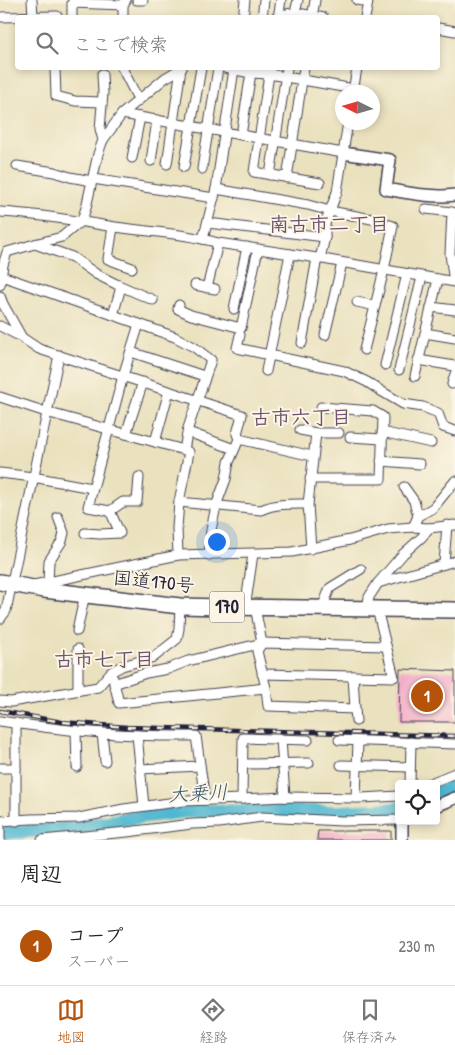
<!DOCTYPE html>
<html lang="ja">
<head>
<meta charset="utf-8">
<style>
  body { margin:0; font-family:"Patrick Hand","Klee One",sans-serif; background:#f6f6f6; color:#222 }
  .controls { position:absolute; right:15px; bottom:15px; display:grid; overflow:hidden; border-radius:5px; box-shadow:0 2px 8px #0003 }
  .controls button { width:45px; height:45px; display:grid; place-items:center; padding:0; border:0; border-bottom:1px solid #e0e0e0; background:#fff; color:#222; font:25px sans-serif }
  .compass { position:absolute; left:335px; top:85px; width:45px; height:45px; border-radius:50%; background:#fff; box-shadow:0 2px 8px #0003; rotate:275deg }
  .you { position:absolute; left:216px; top:541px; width:18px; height:18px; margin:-12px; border:4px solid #fff; border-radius:50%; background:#1a73e8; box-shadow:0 0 0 8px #1a73e833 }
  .badge { display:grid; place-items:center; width:32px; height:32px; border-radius:50%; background:#b45309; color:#fff; font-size:16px; font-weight:700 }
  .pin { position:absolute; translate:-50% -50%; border:2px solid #fff; box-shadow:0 1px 5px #0006 }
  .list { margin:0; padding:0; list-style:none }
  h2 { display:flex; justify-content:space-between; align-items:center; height:65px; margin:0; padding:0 20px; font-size:21px }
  h2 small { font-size:16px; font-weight:400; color:#767676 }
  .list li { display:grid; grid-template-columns:32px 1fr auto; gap:15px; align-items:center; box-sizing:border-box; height:80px; padding:0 20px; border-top:1px solid #e0e0e0 }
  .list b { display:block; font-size:19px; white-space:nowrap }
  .list p { margin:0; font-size:16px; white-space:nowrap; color:#767676 }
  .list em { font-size:16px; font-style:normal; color:#767676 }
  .icon { flex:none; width:28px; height:28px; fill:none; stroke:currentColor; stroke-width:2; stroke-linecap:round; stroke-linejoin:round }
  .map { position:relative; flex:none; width:455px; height:840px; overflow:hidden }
  .search { position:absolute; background:#fff; box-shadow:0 2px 8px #0003; left:15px; right:15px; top:15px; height:55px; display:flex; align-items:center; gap:12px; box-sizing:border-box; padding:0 18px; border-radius:5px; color:#767676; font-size:19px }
  .sheet { height:145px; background:#fff }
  nav { display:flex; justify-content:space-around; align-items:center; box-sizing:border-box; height:70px; border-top:1px solid #e0e0e0; background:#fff; font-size:14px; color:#767676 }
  nav a { display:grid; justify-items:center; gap:2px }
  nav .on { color:#b45309 }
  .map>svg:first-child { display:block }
</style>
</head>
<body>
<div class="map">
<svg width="455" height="840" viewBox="0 0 455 840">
  <rect width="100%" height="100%" fill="#fcf5e5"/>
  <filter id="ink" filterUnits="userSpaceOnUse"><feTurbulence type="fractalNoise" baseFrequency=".02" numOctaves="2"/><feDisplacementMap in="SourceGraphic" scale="10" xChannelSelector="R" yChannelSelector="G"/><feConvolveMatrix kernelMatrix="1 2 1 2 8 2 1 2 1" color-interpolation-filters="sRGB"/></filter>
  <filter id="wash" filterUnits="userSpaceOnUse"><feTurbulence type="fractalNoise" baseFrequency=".0096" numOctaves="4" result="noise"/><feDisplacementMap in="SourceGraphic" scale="20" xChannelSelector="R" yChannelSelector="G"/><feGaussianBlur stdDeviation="1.12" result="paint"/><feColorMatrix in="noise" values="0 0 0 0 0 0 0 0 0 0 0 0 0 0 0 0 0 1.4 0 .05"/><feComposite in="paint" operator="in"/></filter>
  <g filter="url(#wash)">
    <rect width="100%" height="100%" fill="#eae1be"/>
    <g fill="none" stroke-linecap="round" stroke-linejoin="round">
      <!-- river -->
      <g stroke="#50b7cf" stroke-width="14">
        <path d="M 436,793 L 455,786"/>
        <path d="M 0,833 L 74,828 L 130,818 L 187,811 L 340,812 L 394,809 L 399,808"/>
      </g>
    </g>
    <g id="blocks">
      <!-- building -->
      <g fill="#f2abc7">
        <path d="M 400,669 L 455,671 L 455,722 L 399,722 Z"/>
        <path d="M 318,831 L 391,831 L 391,840 L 317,840 Z"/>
      </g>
    </g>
  </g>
  <g filter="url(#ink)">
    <use href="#blocks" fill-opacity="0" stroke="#403f4f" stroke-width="1"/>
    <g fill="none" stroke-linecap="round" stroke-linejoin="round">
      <defs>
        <g id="minor">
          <path d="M 32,0 L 33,16"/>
          <path d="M 137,0 L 143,0"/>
          <path d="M 357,0 L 368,2 L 365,18"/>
          <path d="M 0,17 L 57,16"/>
          <path d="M 294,17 L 298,0"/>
          <path d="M 72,18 L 72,3 L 123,5"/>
          <path d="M 123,18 L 123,5 L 126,0"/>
          <path d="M 243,18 L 245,0"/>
          <path d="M 262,18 L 264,0"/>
          <path d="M 275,18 C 291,9 307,15 324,18"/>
          <path d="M 278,18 L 281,0"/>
          <path d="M 312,18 L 315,0"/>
          <path d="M 438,28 L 455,31"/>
          <path d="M 55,68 L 56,96 L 75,101 L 102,102"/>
          <path d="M 122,68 L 138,99"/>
          <path d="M 225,68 L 251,73 L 269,74 L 354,89"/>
          <path d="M 270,68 L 254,172 L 320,183"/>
          <path d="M 102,74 L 103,93 L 100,129 L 103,140"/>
          <path d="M 353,92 L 357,68"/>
          <path d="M 122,114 L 343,153"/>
          <path d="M 241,135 L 251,73"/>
          <path d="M 132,158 L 140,117"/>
          <path d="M 151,161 L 157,120"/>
          <path d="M 167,164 L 181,68"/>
          <path d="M 17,166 L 54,172 L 70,177 L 92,181"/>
          <path d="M 184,167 L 201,68"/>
          <path d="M 202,169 L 218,68"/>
          <path d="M 270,175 L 287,68"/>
          <path d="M 287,178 L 304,68"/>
          <path d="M 93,179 L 214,198"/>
          <path d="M 216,189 L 308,205 L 330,211 L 372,219 L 393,226 L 384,270 L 364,350"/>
          <path d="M 426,209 L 452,212 L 450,254 L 454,282"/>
          <path d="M 0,212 C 39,214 77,221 115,227 C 149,232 185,233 218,243 L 317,258 L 455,282"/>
          <path d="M 208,223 L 325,237"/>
          <path d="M 113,227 L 108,259 L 132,268"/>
          <path d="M 203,239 L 216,189 L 234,69"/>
          <path d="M 35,244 L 72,257 L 96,274 L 116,284 L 153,300"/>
          <path d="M 320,259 L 325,237 L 325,224 L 337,192 L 348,122"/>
          <path d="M 2,276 L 139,324 L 175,337 L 194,347 L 211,360 L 204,381"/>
          <path d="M 0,285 L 3,265 L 7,252 L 38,243 L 62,237 L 82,220 L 86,208 L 98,154 L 103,140 L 122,114 L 165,78 L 182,68"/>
          <path d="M 195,285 L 215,289"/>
          <path d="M 207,288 L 218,243"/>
          <path d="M 0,296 L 3,304 L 21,336"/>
          <path d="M 357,302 L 375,306"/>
          <path d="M 179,305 L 178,309 L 191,315 L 241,328 L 258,249"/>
          <path d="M 431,307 L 455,310"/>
          <path d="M 234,309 L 247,247"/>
          <path d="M 113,315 L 121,287"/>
          <path d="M 0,326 L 21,337 L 39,349 L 242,415 L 237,434 L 239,439 L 312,456"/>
          <path d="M 425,333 L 455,338"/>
          <path d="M 240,335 L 237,348 L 344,371 L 367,382 L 381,391 L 403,404 L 423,407 L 438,413 L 443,427 L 455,431"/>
          <path d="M 325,335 L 342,263"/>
          <path d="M 302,343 L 317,258"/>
          <path d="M 418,360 L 455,366"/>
          <path d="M 385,365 L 407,274"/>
          <path d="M 399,370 L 422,277"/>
          <path d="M 266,371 L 290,254"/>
          <path d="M 415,376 L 438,279"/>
          <path d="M 452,384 L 455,374"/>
          <path d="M 0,397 L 46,412 L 184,450 L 188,428 L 204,381 L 204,376 L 131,352"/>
          <path d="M 300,430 L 316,433 L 339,433"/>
          <path d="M 188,432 L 234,449"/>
          <path d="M 382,432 L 431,443"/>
          <path d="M 126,434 L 143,382"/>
          <path d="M 350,437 L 382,439"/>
          <path d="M 155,442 L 169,391"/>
          <path d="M 381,461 L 420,464"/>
          <path d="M 0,473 L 33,477 L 92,488"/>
          <path d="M 310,479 L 381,479 L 383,417 L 373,411 L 321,407"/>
          <path d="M 404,487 L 414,501 L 418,516"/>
          <path d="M 179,502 L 261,510 C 276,503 292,504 308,504"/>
          <path d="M 110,511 L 123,502 L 137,502 L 139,477"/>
          <path d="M 413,527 L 418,516 L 433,508 L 455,481"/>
          <path d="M 85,533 L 100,534 L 120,533 L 110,511 L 88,507 L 123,376 L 139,324"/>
          <path d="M 311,549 L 308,504 L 316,433"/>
          <path d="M 178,555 L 177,528 L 179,502 L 189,452"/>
          <path d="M 209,555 L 211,530 L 216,506 L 226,479 L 229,462 L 239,439"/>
          <path d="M 444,564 L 447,525"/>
          <path d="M 378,583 L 455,561"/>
          <path d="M 34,585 L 178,555 L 292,552 L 350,540 L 388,529 L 413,527 L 429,528 L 455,525"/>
          <path d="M 46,586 L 48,582 L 49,561 L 62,541 L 64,533 L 58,517"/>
          <path d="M 246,607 L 246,602 L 253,554"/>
          <path d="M 255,607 L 262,643 L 257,651 L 266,688 L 268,706 L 355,709 L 353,676 L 394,677 L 377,609"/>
          <path d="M 322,608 L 330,588 L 361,569"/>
          <path d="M 367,609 L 369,597 L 378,583 L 403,554 L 422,537 L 429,528"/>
          <path d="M 0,619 L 6,611 L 59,355"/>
          <path d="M 77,631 L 85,594"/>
          <path d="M 262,674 L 353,676"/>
          <path d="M 113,678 L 119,703 L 266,688"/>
          <path d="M 114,684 L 146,673 L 168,669 L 188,661 L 262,643 L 386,646"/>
          <path d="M 78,690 L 78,649"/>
          <path d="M 0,701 L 11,702 L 98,687 L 111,672 L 122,666 L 154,657 L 177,639 L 179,629 L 180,606"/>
          <path d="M 355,709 L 356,721"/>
          <path d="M 0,721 C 65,731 131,737 196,736 L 205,800"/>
          <path d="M 16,723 L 16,821"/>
          <path d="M 76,730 L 77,767"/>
          <path d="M 102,733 L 105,761"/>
          <path d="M 137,735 L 144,806"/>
          <path d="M 281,739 L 285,797"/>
          <path d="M 339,740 L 455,744"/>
          <path d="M 243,764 L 309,763"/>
          <path d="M 341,765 L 410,767"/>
          <path d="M 0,768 L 16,768"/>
          <path d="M 140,769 L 200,766"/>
          <path d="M 410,784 L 411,742"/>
          <path d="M 428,784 L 455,773"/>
          <path d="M 356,798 L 358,741"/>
          <path d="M 242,799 L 243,738 L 308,740"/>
          <path d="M 0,821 L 31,819 L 79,818 L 124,809 L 184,801 L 242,799 L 285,797 L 361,798 L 399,796"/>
          <path d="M 0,827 L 0,840"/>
          <path d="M 42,840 L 127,832 L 192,824 L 219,823 L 262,817 L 342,821 L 399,820"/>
        </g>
        <g id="tertiary">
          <path d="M 343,153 L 390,160 L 386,189 C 409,193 432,198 455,195"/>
          <path d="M 436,806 L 455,798"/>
          <path d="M 402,840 L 402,821"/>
        </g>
        <path id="trunk" d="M 0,582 L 44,590 L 180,606 L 222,607 L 455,610"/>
      </defs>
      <!-- minor casing -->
      <use href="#minor" stroke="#403f4f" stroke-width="11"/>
      <!-- tertiary casing -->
      <use href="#tertiary" stroke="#403f4f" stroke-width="14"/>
      <!-- trunk casing -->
      <use href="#trunk" stroke="#403f4f" stroke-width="18"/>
      <!-- minor -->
      <use href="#minor" stroke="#fff" stroke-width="9"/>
      <!-- tertiary -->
      <use href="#tertiary" stroke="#fff" stroke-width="11"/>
      <!-- trunk -->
      <use href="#trunk" stroke="#fff" stroke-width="15"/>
      <defs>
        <path id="rail" d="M 0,711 L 62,722 L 127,727 L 455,736"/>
      </defs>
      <!-- rail casing -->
      <use href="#rail" stroke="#22223b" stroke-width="4.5"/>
      <!-- rail -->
      <use href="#rail" stroke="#fcf5e5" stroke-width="2.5" stroke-dasharray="8" stroke-linecap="butt"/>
    </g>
  </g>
  <g text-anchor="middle" stroke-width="4" stroke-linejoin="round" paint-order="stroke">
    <!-- shield labels -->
    <rect fill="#fcf5e5" stroke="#63616e" stroke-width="1" x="209.5" y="591.5" width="35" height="31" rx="4"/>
    <g font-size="18" font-weight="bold" fill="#22223b">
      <text x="227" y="613">170</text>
    </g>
    <!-- street labels -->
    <g font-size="19" fill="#22223b" stroke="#fcf5e5">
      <text transform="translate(154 581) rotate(6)" y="7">国道170号</text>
    </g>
    <!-- neighbourhood labels -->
    <g font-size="20" font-weight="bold" fill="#6b526c" stroke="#fcf5e5">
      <text x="329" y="231">南古市二丁目</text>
      <text x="301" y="424">古市六丁目</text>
      <text x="104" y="666">古市七丁目</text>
    </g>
    <!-- water labels -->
    <g font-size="20" font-style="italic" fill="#32566f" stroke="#fcf5e5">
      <text transform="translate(198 793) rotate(-3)" y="7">大乗川</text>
    </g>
  </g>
</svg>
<div class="controls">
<button><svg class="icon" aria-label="locate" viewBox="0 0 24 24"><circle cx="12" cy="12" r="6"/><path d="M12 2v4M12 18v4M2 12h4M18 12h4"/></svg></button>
</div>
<svg class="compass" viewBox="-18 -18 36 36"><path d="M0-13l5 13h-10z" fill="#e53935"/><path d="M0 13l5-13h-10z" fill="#767676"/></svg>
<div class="you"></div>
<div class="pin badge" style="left:427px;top:696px">1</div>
<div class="search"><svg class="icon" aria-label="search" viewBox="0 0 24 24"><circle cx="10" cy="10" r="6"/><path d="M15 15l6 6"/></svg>ここで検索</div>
</div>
<section class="sheet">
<h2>周辺<small></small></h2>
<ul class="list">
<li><span class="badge">1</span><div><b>コープ</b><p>スーパー</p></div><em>230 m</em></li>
</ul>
</section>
<nav>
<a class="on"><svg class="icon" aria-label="map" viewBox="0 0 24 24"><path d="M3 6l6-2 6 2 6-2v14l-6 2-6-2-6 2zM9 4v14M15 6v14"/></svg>地図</a>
<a><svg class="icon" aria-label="directions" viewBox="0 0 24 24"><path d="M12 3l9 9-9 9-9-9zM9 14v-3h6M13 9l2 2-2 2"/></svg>経路</a>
<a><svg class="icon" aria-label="saved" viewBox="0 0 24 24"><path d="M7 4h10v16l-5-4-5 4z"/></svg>保存済み</a>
</nav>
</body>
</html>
